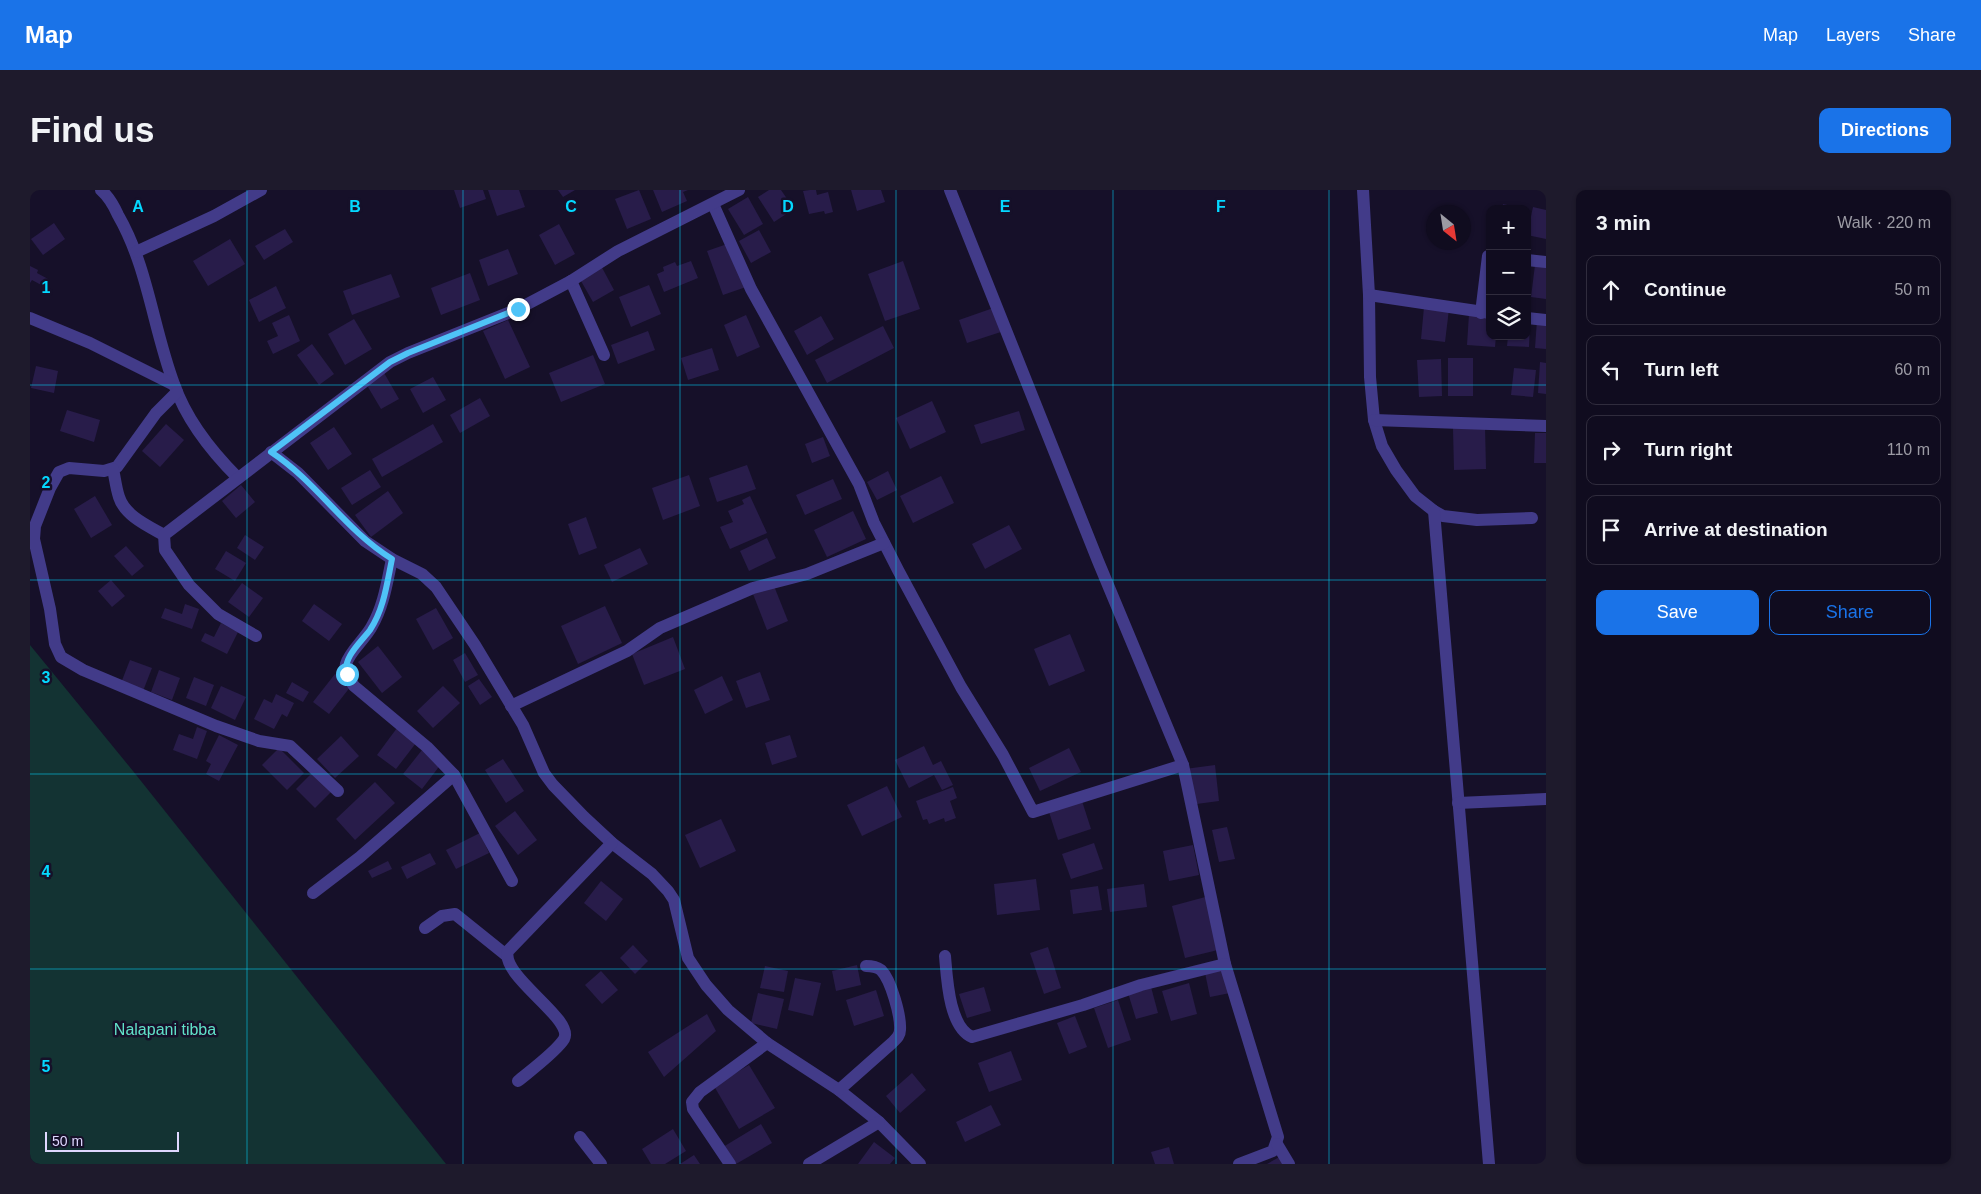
<!DOCTYPE html>
<html lang="en">
<head>
<meta charset="utf-8">
<style>
  body { margin:0; font-family:Arial,sans-serif; background:#1e1a2c; color:#f1f3f6 }
  .controls { position:absolute; right:15px; top:15px; display:grid; overflow:hidden; border-radius:10px; box-shadow:0 1px 4px #0004 }
  .controls button { width:45px; height:45px; display:grid; place-items:center; padding:0; border:0; border-bottom:1px solid #302c3d; background:#100c1f; color:#f1f3f6; font:25px sans-serif }
  .compass { position:absolute; left:1396px; top:15px; width:45px; height:45px; border-radius:50%; background:#100c1f; box-shadow:0 1px 4px #0004; rotate:150deg }
  .scale { position:absolute; left:15px; bottom:12px; width:134px; box-sizing:border-box; padding-left:5px; border:2px solid #dfd8ff; border-top:0; font-size:14px; line-height:18px; white-space:nowrap; color:#dfd8ff; -webkit-text-stroke:4px #161029; paint-order:stroke }
  .stop { position:absolute; width:15px; height:15px; margin:-11px; border:4px solid #4fc3f7; border-radius:50%; background:#fff }
  .stop.end { background:#4fc3f7; border-color:#fff; box-shadow:0 1px 5px #0008 }
  .list { margin:0; padding:0; list-style:none }
  h2 { display:flex; justify-content:space-between; align-items:center; height:65px; margin:0; padding:0 20px; font-size:21px }
  h2 small { font-size:16px; font-weight:400; color:#9c9ba4 }
  .list li { display:grid; grid-template-columns:32px 1fr auto; gap:15px; align-items:center; box-sizing:border-box; height:70px; margin:0 10px 10px; padding:0 10px; border:1px solid #302c3d; border-radius:10px }
  .list b { display:block; font-size:19px; white-space:nowrap }
  .list em { font-size:16px; font-style:normal; color:#9c9ba4 }
  .actions { display:flex; gap:10px; padding:15px 20px }
  .actions a { flex:1; padding:11px 0; border:1px solid #1a73e8; border-radius:10px; text-align:center; font-size:18px; color:#1a73e8 }
  .actions .main { background:#1a73e8; color:#fff }
  .icon { flex:none; width:28px; height:28px; fill:none; stroke:currentColor; stroke-width:2; stroke-linecap:round; stroke-linejoin:round }
  .map { position:relative; flex:none; width:1516px; height:974px; overflow:hidden; border-radius:10px }
  header { display:flex; align-items:center; gap:30px; box-sizing:border-box; height:70px; padding:0 25px; background:#1a73e8; color:#fff }
  header strong { font-size:24px }
  nav { display:flex; gap:28px; margin-inline-start:auto; font-size:18px }
  .intro { display:flex; align-items:center; justify-content:space-between; box-sizing:border-box; height:120px; padding:0 30px }
  h1 { margin:0; font-size:35px }
  .button { padding:12px 22px; border-radius:10px; background:#1a73e8; color:#fff; font-size:18px; font-weight:700 }
  main { display:flex; gap:30px; padding:0 30px }
  aside { flex:1; background:#100c1f; border-radius:10px; box-shadow:0 1px 4px #0004 }
  .map>svg:first-child { display:block }
</style>
</head>
<body>
<header>
<strong>Map</strong>
<nav><a>Map</a><a>Layers</a><a>Share</a></nav>
</header>
<div class="intro"><h1>Find us</h1><a class="button">Directions</a></div>
<main>
<div class="map">
<svg width="1516" height="974" viewBox="0 0 1516 974">
  <rect width="100%" height="100%" fill="#161029"/>
  <!-- green -->
  <path fill="#133333" d="M 0,455 L 103,581 L 416,974 L 0,974 Z"/>
  <!-- building -->
  <g fill="#281c4a">
    <path d="M 424,0 L 453,0 L 456,9 L 430,18 Z"/>
    <path d="M 458,0 L 489,0 L 495,17 L 467,26 Z"/>
    <path d="M 528,0 L 545,0 L 533,7 Z"/>
    <path d="M 609,0 L 621,29 L 597,39 L 585,9 Z"/>
    <path d="M 623,0 L 658,0 L 653,2 L 657,11 L 632,22 Z"/>
    <path d="M 739,0 L 751,0 L 764,19 L 744,32 L 728,7 Z"/>
    <path d="M 780,0 L 786,0 L 787,5 L 798,2 L 803,22 L 795,24 L 794,21 L 779,24 L 773,1 Z"/>
    <path d="M 821,0 L 851,0 L 855,12 L 827,21 Z"/>
    <path d="M 718,7 L 733,34 L 714,45 L 698,19 Z"/>
    <path d="M 1473,14 L 1490,18 L 1490,19 L 1472,19 Z"/>
    <path d="M 1503,17 L 1516,20 L 1516,49 L 1497,45 Z"/>
    <path d="M 24,33 L 35,49 L 13,65 L 1,49 Z"/>
    <path d="M 529,34 L 545,64 L 525,75 L 509,45 Z"/>
    <path d="M 255,39 L 263,52 L 234,70 L 225,56 Z"/>
    <path d="M 729,40 L 741,62 L 721,73 L 709,51 Z"/>
    <path d="M 200,49 L 215,74 L 178,96 L 163,71 Z"/>
    <path d="M 700,53 L 716,97 L 693,105 L 677,61 Z"/>
    <path d="M 478,59 L 488,84 L 458,96 L 449,70 Z"/>
    <path d="M 661,71 L 668,88 L 634,102 L 627,84 L 634,81 L 633,77 L 645,72 L 647,76 Z"/>
    <path d="M 873,71 L 890,119 L 855,131 L 838,84 Z"/>
    <path d="M 569,72 L 584,100 L 563,112 L 547,84 Z"/>
    <path d="M 1505,75 L 1516,76 L 1516,109 L 1501,107 Z"/>
    <path d="M 0,76 L 8,80 L 7,83 L 18,89 L 15,97 L 2,90 L 0,93 Z"/>
    <path d="M 440,83 L 450,110 L 411,125 L 401,98 Z"/>
    <path d="M 361,84 L 370,107 L 322,125 L 313,101 Z"/>
    <path d="M 619,95 L 631,124 L 601,137 L 589,107 Z"/>
    <path d="M 246,96 L 256,118 L 229,132 L 219,110 Z"/>
    <path d="M 969,116 L 977,140 L 937,153 L 929,130 Z"/>
    <path d="M 1394,117 L 1419,119 L 1415,152 L 1391,149 Z"/>
    <path d="M 1439,124 L 1460,125 L 1460,146 L 1466,146 L 1465,157 L 1437,155 Z"/>
    <path d="M 259,125 L 270,151 L 243,164 L 237,151 L 248,146 L 242,133 Z"/>
    <path d="M 716,125 L 730,157 L 707,167 L 694,135 Z"/>
    <path d="M 791,126 L 804,149 L 777,165 L 764,141 Z"/>
    <path d="M 324,129 L 342,159 L 315,175 L 298,144 Z"/>
    <path d="M 478,130 L 500,177 L 475,189 L 453,141 Z"/>
    <path d="M 1507,130 L 1516,130 L 1516,159 L 1505,158 Z"/>
    <path d="M 1497,132 L 1500,132 L 1499,157 L 1477,156 L 1478,146 L 1497,146 Z"/>
    <path d="M 853,136 L 864,158 L 797,193 L 785,170 Z"/>
    <path d="M 618,141 L 625,160 L 588,174 L 581,155 Z"/>
    <path d="M 282,154 L 304,184 L 289,195 L 267,165 Z"/>
    <path d="M 682,158 L 689,180 L 658,190 L 651,168 Z"/>
    <path d="M 563,165 L 575,194 L 531,212 L 519,183 Z"/>
    <rect x="1418" y="168" width="25" height="38"/>
    <path d="M 1411,169 L 1412,206 L 1389,207 L 1387,170 Z"/>
    <path d="M 1510,172 L 1516,173 L 1516,204 L 1508,203 Z"/>
    <path d="M 6,176 L 28,181 L 24,203 L 1,198 Z"/>
    <path d="M 1484,178 L 1506,180 L 1503,207 L 1481,205 Z"/>
    <path d="M 353,181 L 369,209 L 351,219 L 335,192 Z"/>
    <path d="M 403,187 L 416,210 L 393,223 L 380,199 Z"/>
    <path d="M 450,208 L 460,226 L 430,243 L 420,225 Z"/>
    <path d="M 902,211 L 916,242 L 880,259 L 866,228 Z"/>
    <path d="M 37,220 L 70,230 L 64,252 L 30,241 Z"/>
    <path d="M 989,221 L 995,240 L 951,254 L 944,235 Z"/>
    <path d="M 136,234 L 154,250 L 130,277 L 112,261 Z"/>
    <path d="M 403,234 L 413,252 L 352,287 L 342,269 Z"/>
    <path d="M 304,237 L 322,264 L 298,280 L 280,253 Z"/>
    <path d="M 1455,237 L 1456,279 L 1424,280 L 1423,238 Z"/>
    <path d="M 1505,243 L 1516,243 L 1516,273 L 1504,273 Z"/>
    <path d="M 793,247 L 800,266 L 782,273 L 775,254 Z"/>
    <path d="M 717,275 L 726,299 L 687,312 L 679,288 Z"/>
    <path d="M 340,280 L 351,297 L 322,315 L 311,298 Z"/>
    <path d="M 858,281 L 867,300 L 847,310 L 837,292 Z"/>
    <path d="M 659,285 L 670,316 L 633,330 L 622,298 Z"/>
    <path d="M 911,286 L 924,313 L 883,333 L 870,306 Z"/>
    <path d="M 803,289 L 812,309 L 775,325 L 766,305 Z"/>
    <path d="M 211,295 L 225,312 L 206,328 L 192,311 Z"/>
    <path d="M 358,301 L 373,323 L 341,347 L 325,325 Z"/>
    <path d="M 65,306 L 82,335 L 61,348 L 44,319 Z"/>
    <path d="M 720,306 L 737,343 L 700,359 L 690,337 L 703,332 L 698,321 L 714,314 L 712,310 Z"/>
    <path d="M 823,321 L 836,349 L 797,367 L 784,340 Z"/>
    <path d="M 556,327 L 567,358 L 549,365 L 538,334 Z"/>
    <path d="M 979,335 L 992,359 L 955,379 L 942,354 Z"/>
    <path d="M 215,345 L 234,357 L 225,370 L 207,358 Z"/>
    <path d="M 737,348 L 746,368 L 719,381 L 710,361 Z"/>
    <path d="M 96,356 L 114,376 L 102,386 L 84,366 Z"/>
    <path d="M 610,358 L 618,374 L 582,392 L 574,375 Z"/>
    <path d="M 196,361 L 216,373 L 205,391 L 185,379 Z"/>
    <path d="M 81,390 L 95,406 L 82,417 L 68,401 Z"/>
    <path d="M 212,393 L 233,408 L 219,427 L 198,412 Z"/>
    <path d="M 744,396 L 758,431 L 737,440 L 723,404 Z"/>
    <path d="M 155,414 L 169,419 L 162,439 L 131,428 L 135,418 L 152,424 Z"/>
    <path d="M 284,414 L 312,434 L 299,451 L 272,431 Z"/>
    <path d="M 575,416 L 592,453 L 548,474 L 531,436 Z"/>
    <path d="M 406,418 L 423,448 L 403,460 L 386,429 Z"/>
    <path d="M 191,433 L 208,442 L 197,464 L 171,451 L 175,443 L 184,447 Z"/>
    <path d="M 1040,444 L 1055,481 L 1019,496 L 1004,459 Z"/>
    <path d="M 643,447 L 655,479 L 614,495 L 602,464 Z"/>
    <path d="M 348,456 L 372,487 L 352,503 L 328,472 Z"/>
    <path d="M 435,463 L 448,485 L 435,492 L 423,470 Z"/>
    <path d="M 100,470 L 122,478 L 113,501 L 91,493 Z"/>
    <path d="M 129,480 L 150,488 L 142,510 L 121,502 Z"/>
    <path d="M 730,482 L 740,510 L 716,518 L 706,491 Z"/>
    <path d="M 305,484 L 321,496 L 299,524 L 283,512 Z"/>
    <path d="M 692,486 L 703,510 L 675,524 L 664,500 Z"/>
    <path d="M 164,487 L 184,495 L 176,516 L 156,508 Z"/>
    <path d="M 449,489 L 462,507 L 450,515 L 438,496 Z"/>
    <path d="M 262,492 L 279,502 L 273,512 L 256,503 Z"/>
    <path d="M 191,496 L 216,507 L 205,530 L 181,518 Z"/>
    <path d="M 413,496 L 430,513 L 403,538 L 387,521 Z"/>
    <path d="M 246,504 L 264,513 L 257,527 L 252,524 L 244,539 L 224,529 L 234,509 L 242,513 Z"/>
    <path d="M 167,537 L 177,541 L 167,569 L 143,560 L 149,544 L 163,549 Z"/>
    <path d="M 367,538 L 386,553 L 366,579 L 347,565 Z"/>
    <path d="M 189,545 L 208,555 L 189,591 L 176,584 L 181,574 L 176,571 Z"/>
    <path d="M 760,545 L 767,567 L 742,575 L 735,553 Z"/>
    <path d="M 311,546 L 329,566 L 305,588 L 287,569 Z"/>
    <path d="M 894,556 L 903,575 L 911,571 L 923,595 L 912,600 L 904,585 L 879,598 L 865,570 Z"/>
    <path d="M 249,558 L 274,583 L 257,600 L 232,575 Z"/>
    <path d="M 1039,558 L 1051,582 L 1010,601 L 999,578 Z"/>
    <path d="M 392,560 L 411,574 L 392,599 L 373,584 Z"/>
    <path d="M 473,569 L 494,601 L 476,613 L 455,580 Z"/>
    <path d="M 1185,575 L 1189,611 L 1159,615 L 1155,579 Z"/>
    <path d="M 282,583 L 301,602 L 285,618 L 266,599 Z"/>
    <path d="M 345,592 L 365,613 L 325,650 L 306,629 Z"/>
    <path d="M 857,596 L 872,627 L 832,646 L 817,615 Z"/>
    <path d="M 923,597 L 927,608 L 920,611 L 926,628 L 915,632 L 914,628 L 899,634 L 897,629 L 893,630 L 886,611 Z"/>
    <path d="M 1052,611 L 1061,639 L 1028,650 L 1019,622 Z"/>
    <path d="M 485,621 L 507,650 L 488,665 L 465,636 Z"/>
    <path d="M 691,629 L 706,661 L 670,678 L 655,645 Z"/>
    <path d="M 1197,637 L 1205,669 L 1189,672 L 1182,640 Z"/>
    <path d="M 450,643 L 459,663 L 426,679 L 416,660 Z"/>
    <path d="M 1064,653 L 1073,679 L 1041,689 L 1032,664 Z"/>
    <path d="M 1163,655 L 1169,685 L 1139,691 L 1133,661 Z"/>
    <path d="M 400,663 L 406,674 L 377,689 L 371,677 Z"/>
    <path d="M 358,671 L 362,679 L 342,688 L 338,681 Z"/>
    <path d="M 1006,689 L 1010,720 L 967,725 L 964,694 Z"/>
    <path d="M 571,691 L 593,709 L 576,731 L 554,713 Z"/>
    <path d="M 1114,694 L 1117,717 L 1080,722 L 1077,699 Z"/>
    <path d="M 1068,696 L 1072,720 L 1043,724 L 1040,700 Z"/>
    <path d="M 1179,706 L 1192,759 L 1155,768 L 1142,716 Z"/>
    <path d="M 603,755 L 618,771 L 605,784 L 590,768 Z"/>
    <path d="M 1018,757 L 1031,798 L 1014,804 L 1000,763 Z"/>
    <path d="M 1194,773 L 1200,803 L 1180,807 L 1174,778 Z"/>
    <path d="M 827,775 L 831,795 L 806,801 L 802,781 Z"/>
    <path d="M 735,776 L 758,781 L 754,802 L 730,798 Z"/>
    <path d="M 571,781 L 588,800 L 572,814 L 555,795 Z"/>
    <path d="M 765,788 L 791,793 L 783,826 L 758,820 Z"/>
    <path d="M 1159,793 L 1167,824 L 1141,831 L 1132,801 Z"/>
    <path d="M 954,797 L 961,821 L 937,828 L 929,804 Z"/>
    <path d="M 1121,797 L 1128,823 L 1106,829 L 1098,803 Z"/>
    <path d="M 846,800 L 854,826 L 824,836 L 816,810 Z"/>
    <path d="M 728,803 L 754,809 L 747,839 L 721,833 Z"/>
    <path d="M 1088,810 L 1101,850 L 1078,858 L 1064,818 Z"/>
    <path d="M 677,824 L 686,841 L 634,887 L 618,862 Z"/>
    <path d="M 1045,826 L 1057,857 L 1039,864 L 1027,833 Z"/>
    <path d="M 981,861 L 992,890 L 959,902 L 948,873 Z"/>
    <path d="M 719,875 L 745,918 L 709,939 L 684,896 Z"/>
    <path d="M 882,883 L 896,900 L 870,923 L 856,906 Z"/>
    <path d="M 961,915 L 971,935 L 935,952 L 926,932 Z"/>
    <path d="M 731,934 L 742,953 L 706,974 L 693,957 Z"/>
    <path d="M 643,939 L 656,961 L 635,974 L 621,974 L 612,959 Z"/>
    <path d="M 844,952 L 865,968 L 860,974 L 828,974 Z"/>
    <path d="M 1139,957 L 1144,974 L 1125,974 L 1121,962 Z"/>
    <path d="M 664,965 L 670,974 L 650,974 Z"/>
    <path d="M 1251,966 L 1256,974 L 1237,974 Z"/>
  </g>
  <g fill="none" stroke-linecap="round" stroke-linejoin="round">
    <!-- minor -->
    <g stroke="#423b89" stroke-width="12">
      <path d="M 71,0 C 79,7 84,16 88,25 C 118,77 123,138 144,194 C 156,229 182,262 208,288"/>
      <path d="M 920,0 L 1068,371 L 1153,575 L 1195,774 L 1248,947 L 1243,961 L 1209,974"/>
      <path d="M 1333,0 L 1339,105 L 1340,187 L 1344,230 L 1352,256 L 1366,280 L 1385,306 L 1404,321 L 1413,326 L 1447,330 L 1502,328"/>
      <path d="M 683,14 L 721,99 L 829,294 L 844,333 L 868,380 L 931,497 L 973,565 L 1003,622 L 1153,575"/>
      <path d="M 106,62 L 184,26 L 231,0"/>
      <path d="M 1497,70 L 1516,72"/>
      <path d="M 541,91 L 574,165"/>
      <path d="M 1339,105 L 1460,123"/>
      <path d="M 1451,123 L 1458,66 L 1460,66"/>
      <path d="M 0,128 L 60,153 L 144,195"/>
      <path d="M 1497,128 L 1516,130"/>
      <path d="M 147,202 L 126,223 L 87,277 L 74,281 L 39,278 L 29,282 L 20,298 L 5,336 L 4,349 L 20,419 L 25,454 L 31,467 L 53,480 L 186,536 L 229,551 L 260,556 L 308,601"/>
      <path d="M 1344,230 L 1516,236"/>
      <path d="M 241,262 L 268,283 L 335,351 L 362,369 L 392,384 L 406,397 L 445,455 L 493,535 L 514,583 L 523,595 L 554,627 L 582,653 L 622,684 L 638,701 L 644,710 L 658,768 L 676,795 L 698,820 L 737,853 L 809,900 L 849,932 L 890,974"/>
      <path d="M 83,279 C 85,288 86,298 89,307 C 95,326 118,336 134,345"/>
      <path d="M 1404,321 L 1459,974"/>
      <path d="M 362,369 C 357,392 354,415 342,436 C 336,448 319,462 316,474 C 314,482 320,490 324,496 L 397,557 L 424,585 L 482,691"/>
      <path d="M 226,446 L 188,424 L 159,395 L 135,360 L 134,345 L 360,172 L 378,163 L 488,119 L 541,91 L 588,61 L 709,0"/>
      <path d="M 481,516 L 597,461 L 630,438 L 723,398 L 777,384 L 854,353"/>
      <path d="M 1428,613 L 1516,609"/>
      <path d="M 283,703 L 330,667 L 424,585"/>
      <path d="M 395,738 L 412,726 L 425,724 L 476,765"/>
      <path d="M 915,766 C 917,789 919,837 942,847 L 1053,815 L 1111,795 L 1195,774"/>
      <path d="M 488,891 C 500,881 527,861 534,849 C 545,829 470,786 478,761 L 582,653"/>
      <path d="M 809,900 L 862,853 C 866,849 870,846 870,840 C 871,826 861,790 851,780 C 847,777 842,776 836,776"/>
      <path d="M 550,947 L 571,974"/>
      <path d="M 1247,954 L 1259,974"/>
      <path d="M 700,974 L 663,919 L 662,912 L 670,902 L 737,853"/>
      <path d="M 779,974 L 849,932"/>
    </g>
  </g>
  <g fill="none" stroke-linecap="round" stroke-linejoin="round">
    <!-- route -->
    <path stroke="#4fc3f7" stroke-width="6" d="M 317,484 C 312,468 331,452 340,440 C 354,419 357,393 362,369 C 314,339 287,292 241,262 L 360,172 L 378,163 L 488,119"/>
  </g>
  <!-- grid -->
  <path fill="none" stroke="#04d8ff" stroke-width="1" stroke-opacity="0.55" d="M 217,0 L 217,974M 433,0 L 433,974M 650,0 L 650,974M 866,0 L 866,974M 1083,0 L 1083,974M 1299,0 L 1299,974M 0,195 L 1516,195M 0,390 L 1516,390M 0,584 L 1516,584M 0,779 L 1516,779"/>
  <g text-anchor="middle" stroke-width="5" stroke-linejoin="round" paint-order="stroke">
    <!-- park labels -->
    <g font-size="16" fill="#61e2c9" stroke="#161029">
      <text x="135" y="845">Nalapani tibba</text>
    </g>
  </g>
  <g font-size="16" text-anchor="middle" font-weight="bold" fill="#04d8ff" stroke="#161029" stroke-width="5" stroke-linejoin="round" paint-order="stroke">
    <text x="108" y="22">A</text>
    <text x="325" y="22">B</text>
    <text x="541" y="22">C</text>
    <text x="758" y="22">D</text>
    <text x="975" y="22">E</text>
    <text x="1191" y="22">F</text>
    <text x="16" y="103">1</text>
    <text x="16" y="298">2</text>
    <text x="16" y="493">3</text>
    <text x="16" y="687">4</text>
    <text x="16" y="882">5</text>
  </g>
</svg>
<div class="controls">
<button>+</button>
<button>−</button>
<button><svg class="icon" aria-label="layers" viewBox="0 0 24 24"><path d="M12 4l9 5-9 5-9-5zM3 14l9 5 9-5"/></svg></button>
</div>
<svg class="compass" viewBox="-18 -18 36 36"><path d="M0-13l5 13h-10z" fill="#e53935"/><path d="M0 13l5-13h-10z" fill="#9c9ba4"/></svg>
<div class="scale">50 m</div>
<div class="stop" style="left:317px;top:484px"></div>
<div class="stop end" style="left:488px;top:119px"></div>
</div>
<aside>
<h2>3 min<small>Walk · 220 m</small></h2>
<ul class="list">
<li><svg class="icon" aria-label="ahead" viewBox="0 0 24 24"><path d="M12 20V5M6 11l6-6 6 6"/></svg><div><b>Continue</b></div><em>50 m</em></li>
<li><svg class="icon" aria-label="left" viewBox="0 0 24 24"><path d="M17 20v-9H6M10 6l-5 5 5 5"/></svg><div><b>Turn left</b></div><em>60 m</em></li>
<li><svg class="icon" aria-label="right" viewBox="0 0 24 24"><path d="M7 20v-9h11M14 6l5 5-5 5"/></svg><div><b>Turn right</b></div><em>110 m</em></li>
<li><svg class="icon" aria-label="arrive" viewBox="0 0 24 24"><path d="M6 21V4h12l-3 4 3 4H6"/></svg><div><b>Arrive at destination</b></div></li>
</ul>
<div class="actions"><a class="main">Save</a><a>Share</a></div>
</aside>
</main>
</body>
</html>
